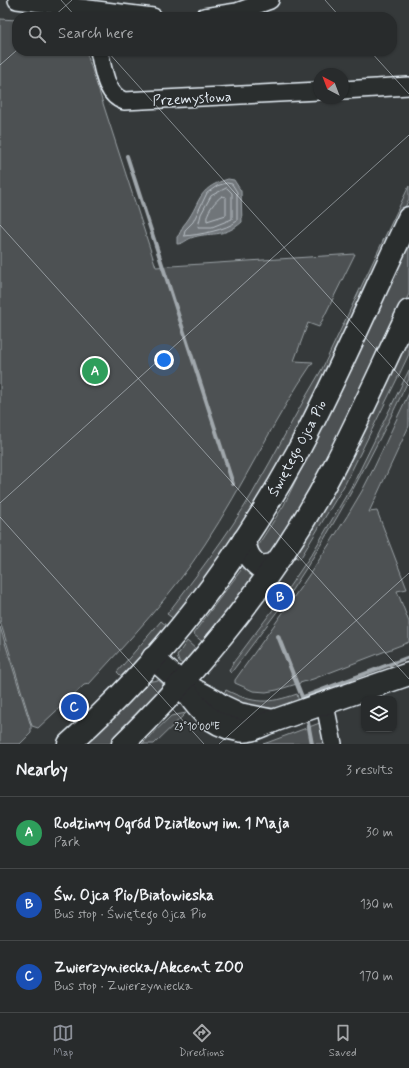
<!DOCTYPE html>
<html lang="en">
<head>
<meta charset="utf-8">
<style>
  body { margin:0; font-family:Mynerve,sans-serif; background:#303334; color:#f1f3f6 }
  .controls { position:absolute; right:12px; bottom:12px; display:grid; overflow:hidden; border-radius:8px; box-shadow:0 1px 3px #0004 }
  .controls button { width:36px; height:36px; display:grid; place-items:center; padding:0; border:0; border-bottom:1px solid #444748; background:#282b2c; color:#f1f3f6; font:20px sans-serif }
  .compass { position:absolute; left:313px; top:68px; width:36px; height:36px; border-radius:50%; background:#282b2c; box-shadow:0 1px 3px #0004; rotate:318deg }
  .you { position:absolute; left:164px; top:360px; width:14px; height:14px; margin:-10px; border:3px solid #fff; border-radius:50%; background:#1a73e8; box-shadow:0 0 0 6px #1a73e833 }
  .badge { display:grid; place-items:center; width:26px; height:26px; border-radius:50%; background:#8c9099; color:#fff; font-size:13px; font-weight:700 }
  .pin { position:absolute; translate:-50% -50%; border:2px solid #fff; box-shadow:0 1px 4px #0006 }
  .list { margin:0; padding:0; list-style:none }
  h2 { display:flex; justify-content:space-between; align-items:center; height:52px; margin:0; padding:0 16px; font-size:17px }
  h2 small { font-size:13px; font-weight:400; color:#a5a7a9 }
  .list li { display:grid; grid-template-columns:26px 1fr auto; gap:12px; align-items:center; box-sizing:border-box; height:72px; padding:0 16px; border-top:1px solid #444748 }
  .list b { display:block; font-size:15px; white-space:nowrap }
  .list p { margin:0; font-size:13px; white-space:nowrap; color:#a5a7a9 }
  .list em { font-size:13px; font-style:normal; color:#a5a7a9 }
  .icon { flex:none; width:22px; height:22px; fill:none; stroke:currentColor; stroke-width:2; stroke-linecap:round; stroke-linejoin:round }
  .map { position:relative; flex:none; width:409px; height:744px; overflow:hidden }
  .search { position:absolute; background:#282b2c; box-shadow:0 1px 3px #0004; left:12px; right:12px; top:12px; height:44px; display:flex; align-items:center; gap:10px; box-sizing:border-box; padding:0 14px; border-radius:16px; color:#a5a7a9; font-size:15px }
  .sheet { height:268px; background:#282b2c }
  nav { display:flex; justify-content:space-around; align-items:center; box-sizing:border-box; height:56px; border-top:1px solid #444748; background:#282b2c; font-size:11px; color:#a5a7a9 }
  nav a { display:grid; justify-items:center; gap:2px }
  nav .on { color:#8c9099 }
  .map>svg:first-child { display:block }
</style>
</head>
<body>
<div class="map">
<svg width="409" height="744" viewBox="0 0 409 744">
  <rect width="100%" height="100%" fill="#35393a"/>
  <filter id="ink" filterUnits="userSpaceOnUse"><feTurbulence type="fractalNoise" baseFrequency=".025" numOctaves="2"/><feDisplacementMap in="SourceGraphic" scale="8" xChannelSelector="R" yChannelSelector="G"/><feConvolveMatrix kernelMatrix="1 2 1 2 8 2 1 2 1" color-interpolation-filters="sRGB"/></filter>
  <g filter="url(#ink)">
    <!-- green -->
    <g fill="#4d5152" stroke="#9aa1a5">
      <path d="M 0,19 L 17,20 L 17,51 L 86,51 L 156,267 L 355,254 L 319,327 L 308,323 L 294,361 L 313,362 C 273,420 244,485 205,544 C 172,595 130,639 89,684 L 84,685 L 38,728 L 32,726 L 0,621 Z"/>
      <path d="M 409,186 L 409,199 L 288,451 L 254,508 L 214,566 L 174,619 L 167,614 C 197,575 227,536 252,494 C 276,453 297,410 322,369 Z"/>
      <path d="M 409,241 L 409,294 L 316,484 L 270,558 L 260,556 L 258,545 L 284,505 Z"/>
      <path d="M 409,333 L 409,354 L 399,375 L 345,484 L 300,559 L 295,557 L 300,542 Z"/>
      <path d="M 409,370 L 409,379 C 374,453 336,524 290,593 L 287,590 L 313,552 L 354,482 Z"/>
      <path d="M 409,393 L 409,426 L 369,512 L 377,511 L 407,589 L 397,591 L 409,622 L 409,642 L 313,679 L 277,690 L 266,692 L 253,691 L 235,683 L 235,680 C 279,618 324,557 362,491 C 379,460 393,425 409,393 Z"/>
      <path d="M 244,566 L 257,573 L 205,644 L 193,634 Z"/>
      <path d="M 275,607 L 279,609 L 231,673 L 229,671 L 233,663 Z"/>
      <path d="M 161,621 L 168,627 L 138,662 L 121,676 L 117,672 Z"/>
      <path d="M 0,627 L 31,726 L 31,733 L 20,744 L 0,744 Z"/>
      <path d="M 187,641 L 198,651 L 185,665 L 179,662 L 177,656 Z"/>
      <path d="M 158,680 L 163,684 L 162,692 L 111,744 L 81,744 L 146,682 Z"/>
      <path d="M 226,690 C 254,704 268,704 297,694 L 300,706 L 284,708 L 245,708 L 221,696 Z"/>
      <path d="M 186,713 L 154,744 L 142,744 L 171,716 Z"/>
      <path d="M 325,721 L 329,744 L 263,744 L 269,742 Z"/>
    </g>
    <!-- water -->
    <path fill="#707579" stroke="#a0a7ac" d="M 228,179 L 234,180 L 241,191 L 242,222 C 223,239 210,231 191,238 C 186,240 183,244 177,244 L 177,237 C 180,234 181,230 183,226 C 202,204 194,189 228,179 Z"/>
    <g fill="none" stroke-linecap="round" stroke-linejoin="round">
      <!-- shore -->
      <g stroke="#b8bfc5" stroke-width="1">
        <path d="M 227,183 L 232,184 L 237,192 L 237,221 C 227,230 198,235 184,236 L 185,230 L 193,222 L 207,193 L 217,186 Z"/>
        <path d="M 227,188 L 232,193 L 232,219 L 212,227 L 198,227 L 201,214 L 211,196 Z"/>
        <path d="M 222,196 L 226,197 L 226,215 L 207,221 C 205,213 216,200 222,196 Z"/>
      </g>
      <!-- stream -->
      <g stroke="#a0a7ac" stroke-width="4">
        <path d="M 127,156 L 233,484"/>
        <path d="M 278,636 L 304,702"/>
        <path d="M 303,697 L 409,657"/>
        <path d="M 307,717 L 312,744"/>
      </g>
      <defs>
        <g id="street">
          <path d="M 17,0 L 153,17"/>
          <path d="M 204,17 L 237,12 L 270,0"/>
          <path d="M 99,51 C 103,67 105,95 124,101 L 319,91"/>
          <path d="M 343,90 L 409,86"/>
          <path d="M 325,705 L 333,744"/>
        </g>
        <g id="secondary">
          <path d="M 244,540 C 246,553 249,559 260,567 L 274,565"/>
          <path d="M 153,658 L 181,683 L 213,700 L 222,706 L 239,714 L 273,721"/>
          <path d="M 181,683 C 195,706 209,725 238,730 C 251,733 261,725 273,721 C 318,705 364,690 409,674"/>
          <path d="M 69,744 C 161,663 238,560 297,453 C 338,376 372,296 409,218"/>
          <path d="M 123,744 C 204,664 280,571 333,469 C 360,417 384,363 409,311"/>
        </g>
      </defs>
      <!-- street casing -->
      <use href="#street" stroke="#e8f1f8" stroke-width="20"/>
      <!-- secondary casing -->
      <use href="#secondary" stroke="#e8f1f8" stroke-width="25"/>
      <!-- street -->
      <use href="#street" stroke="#2a2d2e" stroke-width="17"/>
      <!-- secondary -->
      <use href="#secondary" stroke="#2a2d2e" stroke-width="22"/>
    </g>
  </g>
  <!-- ticks -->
  <path fill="none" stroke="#e8f1f8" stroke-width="1" stroke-opacity="0.45" d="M 61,0 L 76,17M 325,0 L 340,17M 53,17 L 72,0M 107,51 L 409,386M 370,51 L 409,94M 0,65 L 17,50M 0,225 L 409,679M 0,503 L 409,135M 0,517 L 204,744M 219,744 L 409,573"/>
  <g text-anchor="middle" stroke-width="3" stroke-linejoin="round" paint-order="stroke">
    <!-- street labels -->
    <g font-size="14" fill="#e8f1f8" stroke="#2a2d2e">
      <text transform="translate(192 98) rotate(-3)" y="5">Przemysłowa</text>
      <text transform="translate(297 448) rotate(-62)" y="5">Świętego Ojca Pio</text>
    </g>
  </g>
  <g font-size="10" text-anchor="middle" fill="#e8f1f8" stroke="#2a2d2e" stroke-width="3" stroke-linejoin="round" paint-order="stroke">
    <text x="197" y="730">23°10'00"E</text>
  </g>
</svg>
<div class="controls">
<button><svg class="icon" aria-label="layers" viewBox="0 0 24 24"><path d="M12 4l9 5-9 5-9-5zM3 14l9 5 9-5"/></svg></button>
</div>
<svg class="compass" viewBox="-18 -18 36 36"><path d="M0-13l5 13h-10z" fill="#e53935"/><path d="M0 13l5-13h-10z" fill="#a5a7a9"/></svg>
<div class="you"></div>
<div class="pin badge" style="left:95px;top:371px;background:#2e9e5b">A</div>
<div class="pin badge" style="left:280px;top:597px;background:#1a4fb4">B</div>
<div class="pin badge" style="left:74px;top:707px;background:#1a4fb4">C</div>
<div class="search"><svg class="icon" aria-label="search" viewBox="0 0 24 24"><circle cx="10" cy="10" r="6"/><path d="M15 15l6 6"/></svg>Search here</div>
</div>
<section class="sheet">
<h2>Nearby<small>3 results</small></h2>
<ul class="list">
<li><span class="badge" style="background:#2e9e5b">A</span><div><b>Rodzinny Ogród Działkowy im. 1 Maja</b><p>Park</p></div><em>30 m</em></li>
<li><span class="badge" style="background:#1a4fb4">B</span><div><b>Św. Ojca Pio/Białowieska</b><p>Bus stop · Świętego Ojca Pio</p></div><em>130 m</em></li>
<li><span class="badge" style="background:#1a4fb4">C</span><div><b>Zwierzyniecka/Akcent ZOO</b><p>Bus stop · Zwierzyniecka</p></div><em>170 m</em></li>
</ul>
</section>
<nav>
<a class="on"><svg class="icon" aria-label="map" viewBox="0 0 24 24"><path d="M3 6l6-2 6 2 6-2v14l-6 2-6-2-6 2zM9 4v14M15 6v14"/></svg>Map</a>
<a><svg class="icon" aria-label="directions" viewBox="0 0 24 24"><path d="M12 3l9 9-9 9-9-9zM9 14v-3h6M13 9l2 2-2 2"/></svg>Directions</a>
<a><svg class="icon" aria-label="saved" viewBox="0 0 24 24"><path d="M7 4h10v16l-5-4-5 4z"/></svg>Saved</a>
</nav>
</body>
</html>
